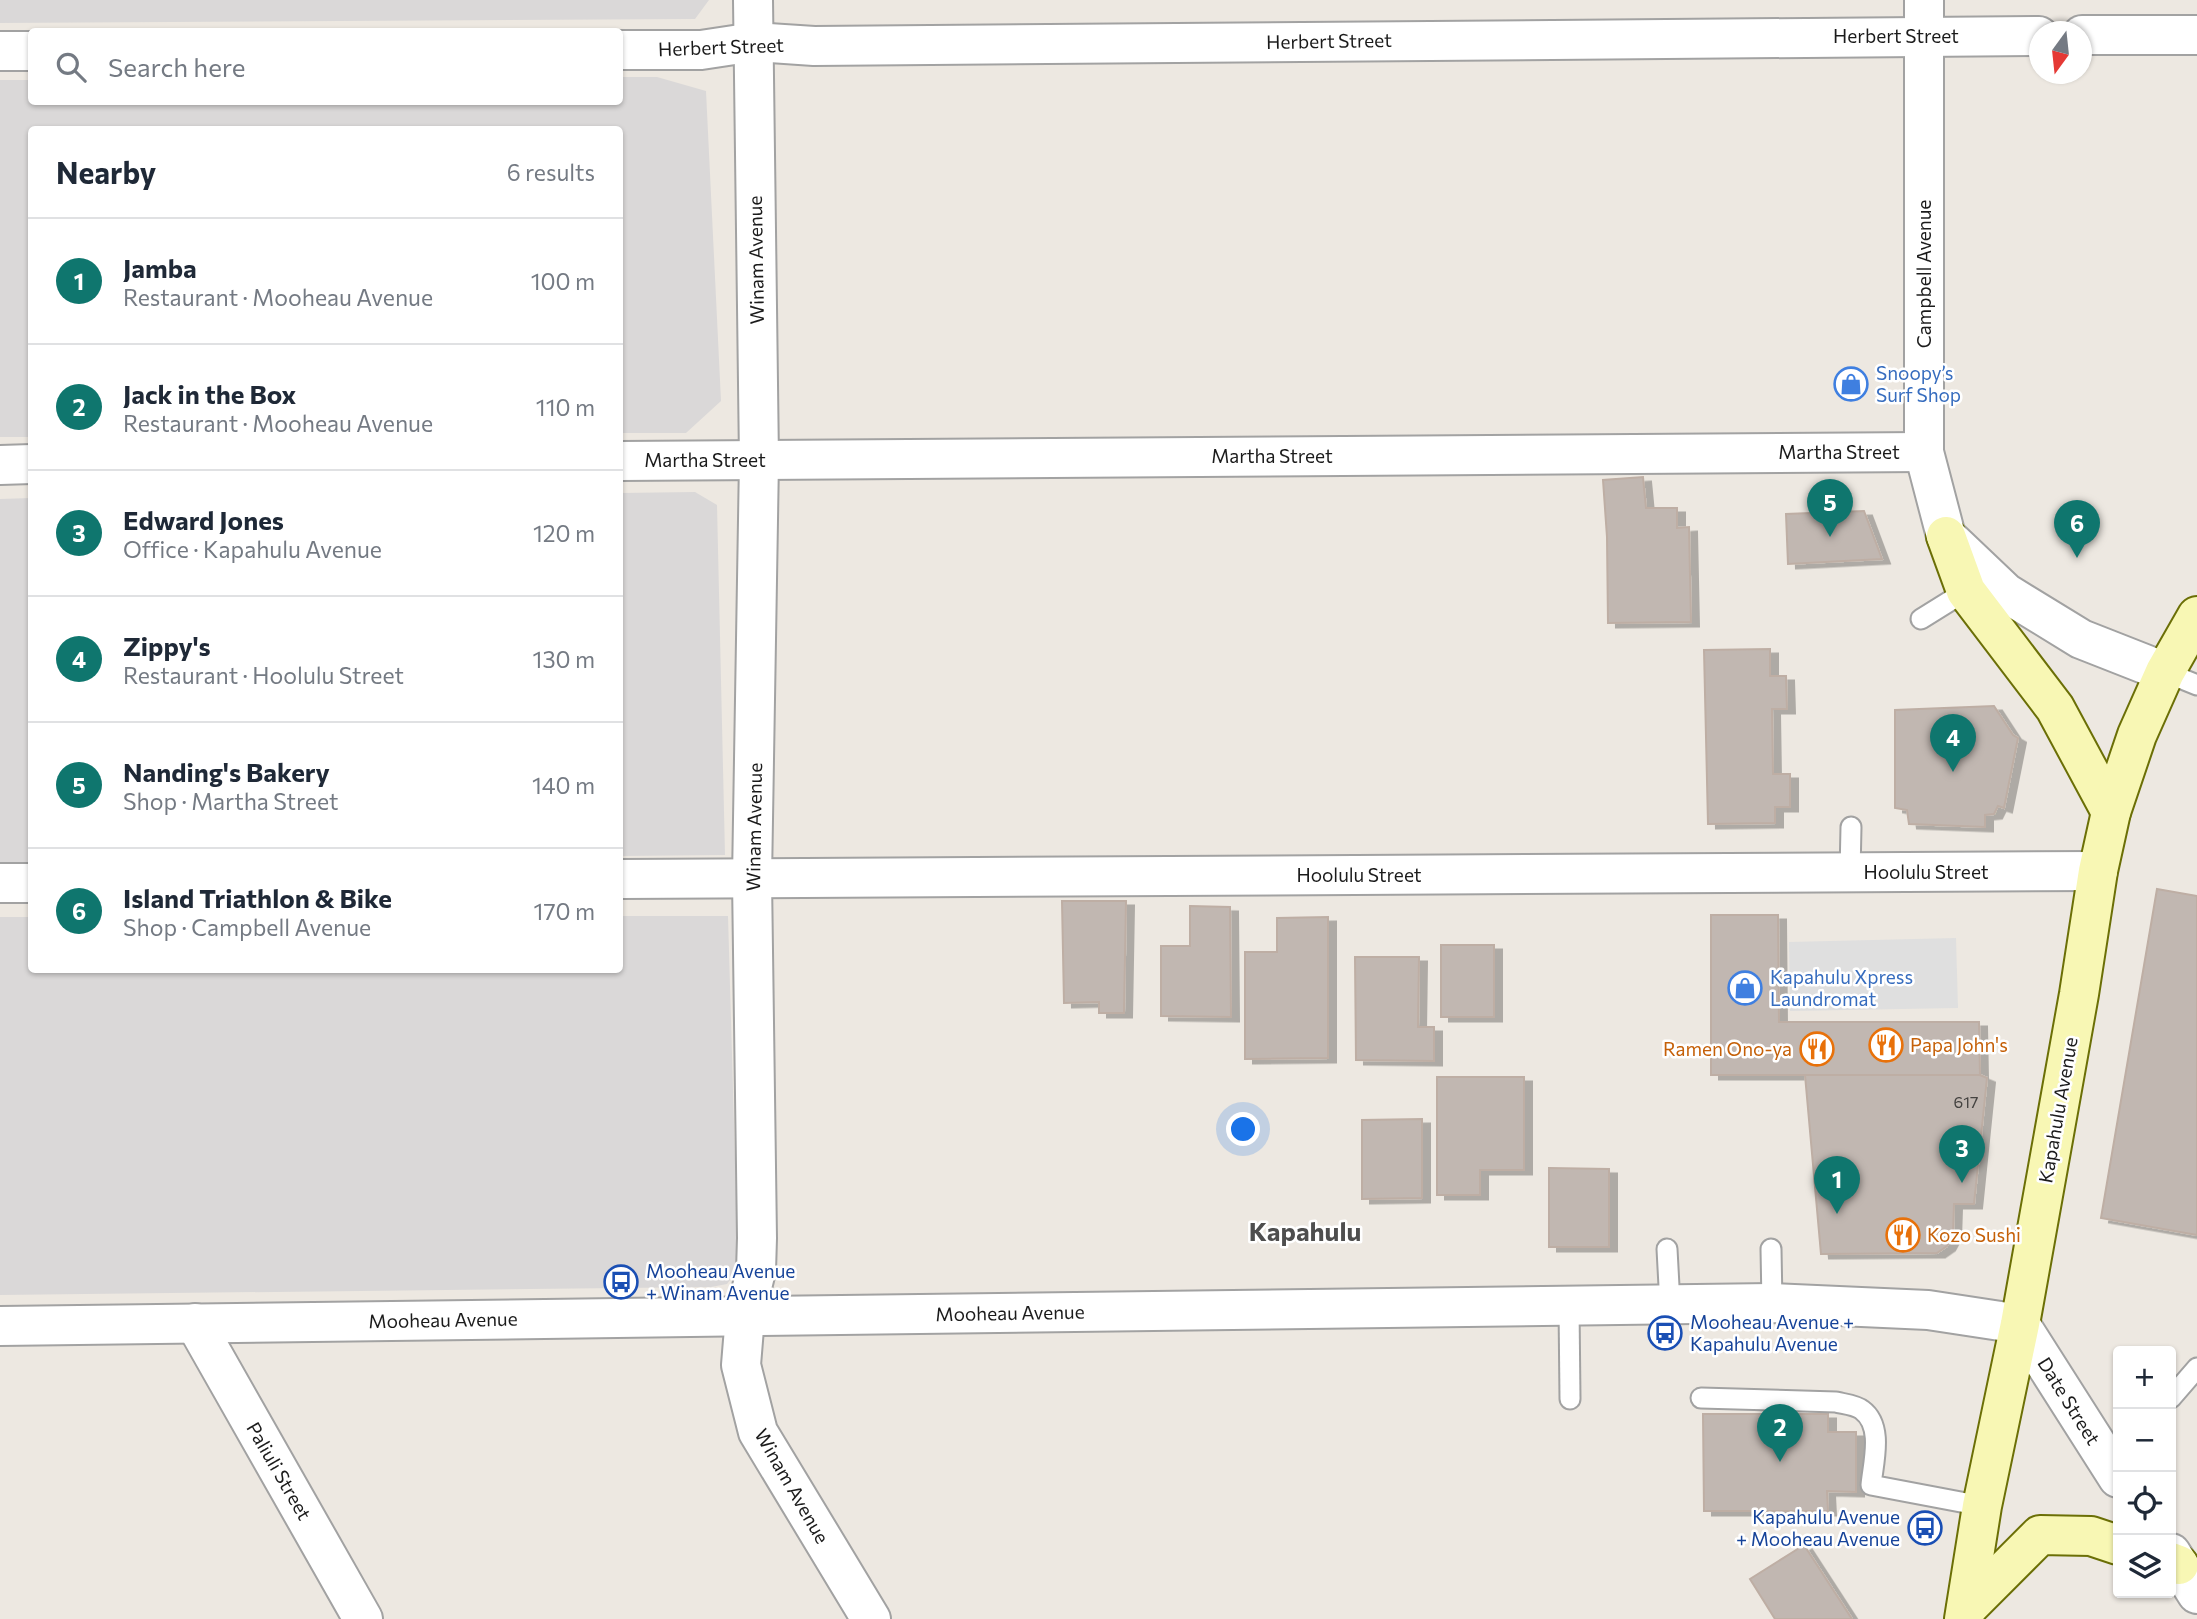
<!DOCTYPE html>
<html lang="en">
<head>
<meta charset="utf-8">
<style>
  body { margin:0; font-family:Commissioner,sans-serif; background:#f6f6f7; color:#1f2937 }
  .controls { position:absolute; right:21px; bottom:21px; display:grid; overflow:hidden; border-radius:7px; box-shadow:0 2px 5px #0004 }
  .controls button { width:63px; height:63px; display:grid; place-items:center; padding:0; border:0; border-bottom:2px solid #e0e1e3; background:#fff; color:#1f2937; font:35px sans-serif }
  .compass { position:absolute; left:2029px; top:21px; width:63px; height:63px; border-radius:50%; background:#fff; box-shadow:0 2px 5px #0004; rotate:195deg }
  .you { position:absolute; left:1244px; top:1130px; width:24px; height:24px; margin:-18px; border:5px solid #fff; border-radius:50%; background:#1a73e8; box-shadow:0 0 0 10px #1a73e833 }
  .badge { display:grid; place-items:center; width:46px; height:46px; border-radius:50%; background:#0f766e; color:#fff; font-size:23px; font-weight:700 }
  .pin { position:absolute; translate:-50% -58px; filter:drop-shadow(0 2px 4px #0008) }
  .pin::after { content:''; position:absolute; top:37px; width:24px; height:21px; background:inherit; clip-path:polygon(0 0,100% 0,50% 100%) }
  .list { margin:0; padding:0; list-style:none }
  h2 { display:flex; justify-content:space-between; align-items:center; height:91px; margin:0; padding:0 28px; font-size:30px }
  h2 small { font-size:23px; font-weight:400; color:#747a83 }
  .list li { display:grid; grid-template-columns:46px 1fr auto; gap:21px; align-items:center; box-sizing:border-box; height:126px; padding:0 28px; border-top:2px solid #e0e1e3 }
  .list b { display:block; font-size:26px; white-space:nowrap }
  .list p { margin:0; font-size:23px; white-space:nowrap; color:#747a83 }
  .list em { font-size:23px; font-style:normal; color:#747a83 }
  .icon { flex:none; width:38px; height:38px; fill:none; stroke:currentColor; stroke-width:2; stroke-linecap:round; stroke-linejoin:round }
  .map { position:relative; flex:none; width:2197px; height:1619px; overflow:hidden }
  .search { position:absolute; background:#fff; box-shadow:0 2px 5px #0004; left:28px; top:28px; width:595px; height:77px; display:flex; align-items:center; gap:18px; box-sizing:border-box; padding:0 24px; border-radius:7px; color:#747a83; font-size:26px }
  .panel { position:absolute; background:#fff; box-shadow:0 2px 5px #0004; left:28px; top:126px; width:595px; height:847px; border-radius:7px }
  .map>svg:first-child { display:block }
</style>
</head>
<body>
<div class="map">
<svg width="2197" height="1619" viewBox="0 0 2197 1619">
  <defs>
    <filter id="shadow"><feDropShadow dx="8" dy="4.5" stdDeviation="0" flood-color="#0004"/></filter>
  </defs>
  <rect width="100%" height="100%" fill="#ede8e1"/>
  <!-- residential -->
  <g fill="#dad8d8">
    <path d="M 0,0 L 709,0 L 695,19 L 0,23 Z"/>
    <path d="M 620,77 L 657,77 L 706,91 L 721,401 L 686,433 L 620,433 L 620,130 L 32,130 L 31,437 L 0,437 L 0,80 L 31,80 L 32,102 L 620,102 Z"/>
    <path d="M 695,492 L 717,505 L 725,855 L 620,856 L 620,493 Z"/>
    <path d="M 31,498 L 31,864 L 0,864 L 0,499 Z"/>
    <path d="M 620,916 L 728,916 L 738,1263 L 736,1272 L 727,1284 L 711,1287 L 0,1295 L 0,917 L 31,917 L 32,970 L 620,970 Z"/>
  </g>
  <!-- parking -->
  <path fill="#dfdfdf" d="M 1956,938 L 1958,1008 L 1790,1011 L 1789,942 Z"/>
  <!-- building -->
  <g fill="#c1b7b1" stroke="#beaea4" stroke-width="2" filter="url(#shadow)">
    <path d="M 1643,477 L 1646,508 L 1677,508 L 1677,528 L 1689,527 L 1691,622 L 1608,623 L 1607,537 L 1603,480 Z"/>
    <path d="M 1864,511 L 1882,559 L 1788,564 L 1786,514 Z"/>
    <path d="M 1770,649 L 1770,676 L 1786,676 L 1787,709 L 1772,709 L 1773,774 L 1790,774 L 1790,807 L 1775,807 L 1775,823 L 1708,824 L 1704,650 Z"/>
    <path d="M 1994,706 L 2013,735 L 2018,738 L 2004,808 L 1998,806 L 1994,814 L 1985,815 L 1985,827 L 1909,824 L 1907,810 L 1895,808 L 1895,710 Z"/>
    <path d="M 2157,889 L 2197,896 L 2197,1235 L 2101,1218 Z"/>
    <path d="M 1062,901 L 1126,901 L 1124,1013 L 1099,1013 L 1099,1002 L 1064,1003 Z"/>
    <path d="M 1190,906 L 1230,907 L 1231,1017 L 1161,1016 L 1161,946 L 1190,946 Z"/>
    <path d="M 1711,915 L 1778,915 L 1779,1022 L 1979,1022 L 1980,1075 L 1711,1075 Z"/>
    <path d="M 1328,917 L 1328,1058 L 1245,1059 L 1245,952 L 1277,952 L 1277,918 Z"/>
    <rect x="1441" y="945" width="53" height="72"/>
    <path d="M 1355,957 L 1419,957 L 1418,1027 L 1434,1027 L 1434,1061 L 1356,1060 Z"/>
    <path d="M 1805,1075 L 1980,1075 L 1987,1078 L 1974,1204 L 1954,1204 L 1953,1235 L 1947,1246 L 1937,1253 L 1821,1254 Z"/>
    <path d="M 1437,1077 L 1524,1077 L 1524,1170 L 1480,1170 L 1480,1195 L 1437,1195 Z"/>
    <path d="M 1422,1119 L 1422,1198 L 1362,1199 L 1362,1120 Z"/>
    <path d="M 1549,1168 L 1609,1169 L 1609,1247 L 1549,1247 Z"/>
    <path d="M 1703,1414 L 1828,1414 L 1828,1432 L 1856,1432 L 1856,1492 L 1827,1491 L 1828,1511 L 1704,1511 Z"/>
    <path d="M 1804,1545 L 1852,1619 L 1775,1619 L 1750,1579 Z"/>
  </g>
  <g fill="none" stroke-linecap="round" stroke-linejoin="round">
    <defs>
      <g id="service">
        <path d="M 1921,619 L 1966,591"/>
        <path d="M 2165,672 L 2197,685"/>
        <path d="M 1850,873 L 1851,827"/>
        <path d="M 1667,1249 L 1670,1305"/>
        <path d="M 1771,1249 L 1772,1303"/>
        <path d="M 1569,1306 L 1570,1399"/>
        <path d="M 1701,1398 L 1836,1402 C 1844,1404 1856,1405 1862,1410 C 1884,1426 1873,1463 1871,1485 L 1982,1506"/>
        <path d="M 2171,1398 L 2197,1368"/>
      </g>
      <g id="minor">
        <path d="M 753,0 L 759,460 L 752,879 L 757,1238 L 756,1271 L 745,1316 L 741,1365 L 758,1432 L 871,1619"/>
        <path d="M 2082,35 L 2197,35"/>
        <path d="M 620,50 L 701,50 L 754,42 L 814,46 L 2039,36"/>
        <path d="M 0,51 L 32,51"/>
        <path d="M 620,461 L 1924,452"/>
        <path d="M 0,465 L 32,464"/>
        <path d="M 620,879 L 2098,871"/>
        <path d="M 0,883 L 32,883"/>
        <path d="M 195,1323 L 363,1619"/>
      </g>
      <g id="tertiary">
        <path d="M 1924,0 L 1924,452 L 1946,536 L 2006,593 L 2081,639 L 2165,672"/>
        <path d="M 0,1326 L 1772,1303 L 1928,1310 L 2020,1324 L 2118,1478"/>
        <path d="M 2171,1553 L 2197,1594"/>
      </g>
      <g id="secondary">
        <path d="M 1946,536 L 1966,591 L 2055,708 L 2111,812"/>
        <path d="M 2171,1562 L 2179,1565"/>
        <path d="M 1966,1609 L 2040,1535 L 2091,1536 L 2118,1545"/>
        <path d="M 1964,1619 L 1982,1506 L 2020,1324 L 2079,994 L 2098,871 L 2111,812 L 2137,735 L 2165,672 L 2197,616"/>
      </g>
    </defs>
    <!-- service casing -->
    <use href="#service" stroke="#a2a2a2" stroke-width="23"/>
    <!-- minor casing -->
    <use href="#minor" stroke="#a2a2a2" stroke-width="42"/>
    <!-- tertiary casing -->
    <use href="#tertiary" stroke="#a2a2a2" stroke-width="42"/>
    <!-- secondary casing -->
    <use href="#secondary" stroke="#6b6f06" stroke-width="42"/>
    <!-- service -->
    <use href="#service" stroke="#fff" stroke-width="19"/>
    <!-- minor -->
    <use href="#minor" stroke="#fff" stroke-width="38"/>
    <!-- tertiary -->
    <use href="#tertiary" stroke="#fff" stroke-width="38"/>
    <!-- secondary -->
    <use href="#secondary" stroke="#f8f7b4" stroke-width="38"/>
  </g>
  <!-- icons -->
  <defs>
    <symbol id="shop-ring" viewBox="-11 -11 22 22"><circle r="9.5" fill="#fff" stroke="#3f7fe0" stroke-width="1.5"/><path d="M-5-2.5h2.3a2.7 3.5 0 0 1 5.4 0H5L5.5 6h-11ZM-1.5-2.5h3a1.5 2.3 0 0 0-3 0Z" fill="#3f7fe0"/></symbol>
    <symbol id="restaurant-ring" viewBox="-11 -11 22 22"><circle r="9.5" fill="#fff" stroke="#e8710a" stroke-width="1.5"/><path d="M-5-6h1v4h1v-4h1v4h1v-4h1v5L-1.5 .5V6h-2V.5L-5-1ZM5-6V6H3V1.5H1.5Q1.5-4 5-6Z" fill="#e8710a"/></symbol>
    <symbol id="bus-ring" viewBox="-11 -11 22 22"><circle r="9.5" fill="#fff" stroke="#1a4fb4" stroke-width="1.5"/><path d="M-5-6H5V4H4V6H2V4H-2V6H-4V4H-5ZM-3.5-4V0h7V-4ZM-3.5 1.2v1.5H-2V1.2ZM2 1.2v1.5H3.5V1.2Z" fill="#1a4fb4"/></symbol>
  </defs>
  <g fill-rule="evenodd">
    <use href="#shop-ring" x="1832" y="365" width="38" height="38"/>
    <use href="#shop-ring" x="1726" y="969" width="38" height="38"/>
    <use href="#restaurant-ring" x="1867" y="1026" width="38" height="38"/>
    <use href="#restaurant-ring" x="1798" y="1030" width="38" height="38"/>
    <use href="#restaurant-ring" x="1884" y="1216" width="38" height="38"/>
    <use href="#bus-ring" x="602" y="1263" width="38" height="38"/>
    <use href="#bus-ring" x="1646" y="1314" width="38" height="38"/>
    <use href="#bus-ring" x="1906" y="1509" width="38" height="38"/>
  </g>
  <g text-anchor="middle" stroke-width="5" stroke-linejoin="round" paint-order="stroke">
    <!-- number labels -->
    <g font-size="16" fill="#444240">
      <text x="1966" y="1108">617</text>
    </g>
    <!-- street labels -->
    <g font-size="19" fill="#1b1b1b" stroke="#fff">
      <text x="1896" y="43">Herbert Street</text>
      <text transform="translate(1329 41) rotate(-1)" y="7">Herbert Street</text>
      <text transform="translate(721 47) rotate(-2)" y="7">Herbert Street</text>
      <text transform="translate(756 260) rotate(-91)" y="7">Winam Avenue</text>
      <text transform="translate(1924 274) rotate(-90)" y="7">Campbell Avenue</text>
      <text x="1839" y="459">Martha Street</text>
      <text x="1272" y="463">Martha Street</text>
      <text x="705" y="467">Martha Street</text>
      <text transform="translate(754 827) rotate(-89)" y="7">Winam Avenue</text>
      <text x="1926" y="879">Hoolulu Street</text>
      <text x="1359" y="882">Hoolulu Street</text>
      <text transform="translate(2058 1110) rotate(-80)" y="7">Kapahulu Avenue</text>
      <text transform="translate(1010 1313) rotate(-1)" y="7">Mooheau Avenue</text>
      <text transform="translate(443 1320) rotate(-1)" y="7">Mooheau Avenue</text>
      <text transform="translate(2069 1401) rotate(58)" y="7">Date Street</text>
      <text transform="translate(279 1471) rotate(60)" y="7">Paliuli Street</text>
      <text transform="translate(792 1486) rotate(60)" y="7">Winam Avenue</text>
    </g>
    <!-- shop labels -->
    <g font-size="19" fill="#366cbe" stroke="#fff" text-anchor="start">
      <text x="1876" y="380">Snoopy’s<tspan x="1876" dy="22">Surf Shop</tspan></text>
      <text x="1770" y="984">Kapahulu Xpress<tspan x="1770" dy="22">Laundromat</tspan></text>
    </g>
    <!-- food labels -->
    <g font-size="19" fill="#c56008" stroke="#fff" text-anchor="start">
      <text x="1910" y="1052">Papa John's</text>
      <text x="1792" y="1056" text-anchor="end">Ramen Ono-ya</text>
      <text x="1927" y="1242">Kozo Sushi</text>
    </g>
    <!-- transit labels -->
    <g font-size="19" fill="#164399" stroke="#fff" text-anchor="start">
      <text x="646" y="1278">Mooheau Avenue<tspan x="646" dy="22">+ Winam Avenue</tspan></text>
      <text x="1690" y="1329">Mooheau Avenue +<tspan x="1690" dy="22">Kapahulu Avenue</tspan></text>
      <text x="1900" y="1524" text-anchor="end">Kapahulu Avenue<tspan x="1900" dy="22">+ Mooheau Avenue</tspan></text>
    </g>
    <!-- district labels -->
    <g font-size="26" font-weight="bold" fill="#4e4e4e" stroke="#fff">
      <text x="1305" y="1241">Kapahulu</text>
    </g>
  </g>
</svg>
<div class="controls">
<button>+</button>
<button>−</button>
<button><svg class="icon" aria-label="locate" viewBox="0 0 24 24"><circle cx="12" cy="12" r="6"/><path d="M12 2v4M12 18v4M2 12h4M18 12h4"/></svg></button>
<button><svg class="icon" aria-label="layers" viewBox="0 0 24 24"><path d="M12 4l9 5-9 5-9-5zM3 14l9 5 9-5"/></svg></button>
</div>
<svg class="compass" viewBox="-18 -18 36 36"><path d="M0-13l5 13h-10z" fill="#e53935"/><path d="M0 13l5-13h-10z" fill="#747a83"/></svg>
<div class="you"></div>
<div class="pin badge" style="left:1837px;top:1214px">1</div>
<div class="pin badge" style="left:1780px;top:1462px">2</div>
<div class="pin badge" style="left:1962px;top:1183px">3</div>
<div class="pin badge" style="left:1953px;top:772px">4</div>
<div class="pin badge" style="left:1830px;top:537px">5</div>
<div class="pin badge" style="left:2077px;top:558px">6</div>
<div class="search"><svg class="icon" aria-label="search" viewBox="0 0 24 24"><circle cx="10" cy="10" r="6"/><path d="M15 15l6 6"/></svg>Search here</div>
<section class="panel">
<h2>Nearby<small>6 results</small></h2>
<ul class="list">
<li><span class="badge">1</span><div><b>Jamba</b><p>Restaurant · Mooheau Avenue</p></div><em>100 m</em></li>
<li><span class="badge">2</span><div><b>Jack in the Box</b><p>Restaurant · Mooheau Avenue</p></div><em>110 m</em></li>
<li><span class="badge">3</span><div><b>Edward Jones</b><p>Office · Kapahulu Avenue</p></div><em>120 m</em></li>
<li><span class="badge">4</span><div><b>Zippy's</b><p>Restaurant · Hoolulu Street</p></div><em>130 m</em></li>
<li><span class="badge">5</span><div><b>Nanding's Bakery</b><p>Shop · Martha Street</p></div><em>140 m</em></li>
<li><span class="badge">6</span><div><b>Island Triathlon &amp; Bike</b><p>Shop · Campbell Avenue</p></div><em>170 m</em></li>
</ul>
</section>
</div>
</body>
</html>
